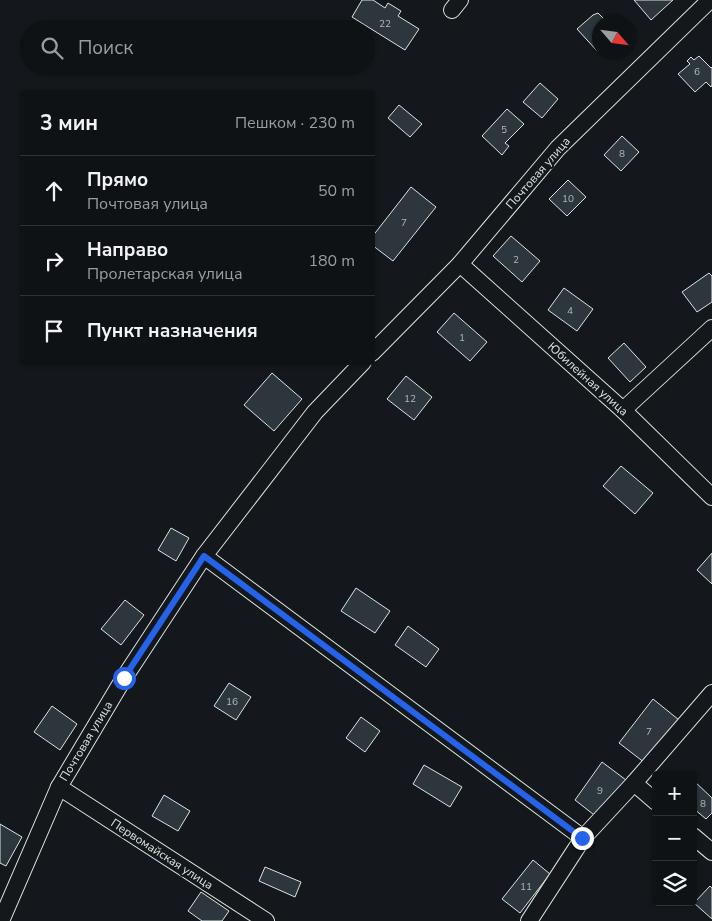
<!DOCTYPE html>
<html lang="ru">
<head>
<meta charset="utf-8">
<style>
  body { margin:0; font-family:"Nunito Sans",sans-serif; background:#1d2022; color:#f1f3f6 }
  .controls { position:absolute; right:15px; bottom:15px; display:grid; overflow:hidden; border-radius:5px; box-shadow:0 1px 4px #0004 }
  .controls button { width:45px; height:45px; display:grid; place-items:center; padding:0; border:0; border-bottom:1px solid #2f3234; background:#0f1215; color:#f1f3f6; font:25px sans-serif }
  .compass { position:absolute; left:592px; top:15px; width:45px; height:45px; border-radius:50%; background:#0f1215; box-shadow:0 1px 4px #0004; rotate:118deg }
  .stop { position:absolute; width:15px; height:15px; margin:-11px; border:4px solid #2563eb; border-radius:50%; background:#fff }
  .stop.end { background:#2563eb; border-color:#fff; box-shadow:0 1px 5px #0008 }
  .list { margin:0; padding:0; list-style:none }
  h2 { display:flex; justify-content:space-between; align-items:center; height:65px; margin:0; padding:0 20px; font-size:21px }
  h2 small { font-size:16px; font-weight:400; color:#9b9ea0 }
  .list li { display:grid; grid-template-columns:32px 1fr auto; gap:15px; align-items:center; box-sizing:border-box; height:70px; padding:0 20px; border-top:1px solid #2f3234 }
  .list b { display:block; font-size:19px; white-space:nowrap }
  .list p { margin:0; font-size:16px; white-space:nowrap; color:#9b9ea0 }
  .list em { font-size:16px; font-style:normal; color:#9b9ea0 }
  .icon { flex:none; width:28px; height:28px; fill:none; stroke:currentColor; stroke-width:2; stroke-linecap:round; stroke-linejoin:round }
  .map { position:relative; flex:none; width:712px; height:921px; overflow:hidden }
  .search { position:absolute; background:#0f1215; box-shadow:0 1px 4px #0004; left:20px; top:20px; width:355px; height:55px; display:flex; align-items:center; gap:12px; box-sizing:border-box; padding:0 18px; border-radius:28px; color:#9b9ea0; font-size:19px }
  .panel { position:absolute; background:#0f1215; box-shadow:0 1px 4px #0004; left:20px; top:90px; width:355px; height:275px; border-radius:5px }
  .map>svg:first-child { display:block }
</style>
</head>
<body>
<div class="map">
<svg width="712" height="921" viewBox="0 0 712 921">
  <rect width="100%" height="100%" fill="#14181c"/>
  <!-- building -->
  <g fill="#2c363c" stroke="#d8e6dc">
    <path d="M 362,0 L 373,0 L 385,8 L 388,3 L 401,11 L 398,16 L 419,29 L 405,50 L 352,17 Z"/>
    <path d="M 634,0 L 673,0 L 651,20 Z"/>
    <path d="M 598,13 L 607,22 L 600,22 L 598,52 L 577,29 L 593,15 Z"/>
    <path d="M 699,56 L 711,68 L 712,67 L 712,85 L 711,87 L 706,82 L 695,92 L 678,74 L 690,64 L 687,61 L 691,57 L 694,60 Z"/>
    <path d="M 540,83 L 558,99 L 542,118 L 523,102 Z"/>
    <path d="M 399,105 L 422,124 L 410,137 L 388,118 Z"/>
    <path d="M 507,109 L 524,124 L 505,143 L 509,146 L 502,155 L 482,136 Z"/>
    <path d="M 622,136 L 639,152 L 621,171 L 604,155 Z"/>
    <path d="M 568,180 L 586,197 L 567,216 L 549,199 Z"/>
    <path d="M 411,187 L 436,207 L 393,261 L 372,245 L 372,237 Z"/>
    <path d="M 511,236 L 540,261 L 522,282 L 493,256 Z"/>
    <path d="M 709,273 L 712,276 L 712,302 L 697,312 L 682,292 Z"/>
    <path d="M 564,288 L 593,309 L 577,331 L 548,310 Z"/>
    <path d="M 454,313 L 487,342 L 470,361 L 437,332 Z"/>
    <path d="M 624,343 L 646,367 L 630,382 L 608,358 Z"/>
    <path d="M 272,373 L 302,399 L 274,431 L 244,405 Z"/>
    <path d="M 406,376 L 432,397 L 414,420 L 387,399 Z"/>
    <path d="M 621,466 L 653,493 L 635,514 L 603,486 Z"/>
    <path d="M 171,528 L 189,538 L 176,561 L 158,550 Z"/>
    <path d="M 712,553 L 712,584 L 697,570 Z"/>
    <path d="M 356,588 L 390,611 L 375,633 L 341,611 Z"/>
    <path d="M 125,600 L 144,615 L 121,645 L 101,629 Z"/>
    <path d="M 408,626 L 439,649 L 426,667 L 395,645 Z"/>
    <path d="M 229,683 L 251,697 L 236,720 L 214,706 Z"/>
    <path d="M 653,699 L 679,720 L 645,763 L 619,743 Z"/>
    <path d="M 52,706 L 77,724 L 60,750 L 34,732 Z"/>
    <path d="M 361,717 L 380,731 L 365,752 L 346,738 Z"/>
    <path d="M 602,762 L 626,780 L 598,818 L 575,800 Z"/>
    <path d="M 424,765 L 462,787 L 450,807 L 413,784 Z"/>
    <path d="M 693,780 L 712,798 L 712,813 L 706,819 L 693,808 Z"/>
    <path d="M 164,795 L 190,811 L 178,831 L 152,816 Z"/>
    <path d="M 0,824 L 22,837 L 6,866 L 0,863 Z"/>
    <path d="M 533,860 L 550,874 L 520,913 L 502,899 Z"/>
    <path d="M 265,867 L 301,882 L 295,897 L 259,881 Z"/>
    <path d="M 710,886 L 712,888 L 712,919 L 694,903 Z"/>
    <path d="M 201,892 L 229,911 L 222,921 L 202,921 L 188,911 Z"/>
  </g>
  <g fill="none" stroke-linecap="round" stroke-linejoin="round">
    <defs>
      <g id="street">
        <path d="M 452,10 L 460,0"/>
        <path d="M 460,264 L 623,410 L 712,497"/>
        <path d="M 372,353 L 460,264 L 558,148 L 710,0"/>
        <path d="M 623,410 L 712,328"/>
        <path d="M 204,556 L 583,838"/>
        <path d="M 634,783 L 656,802"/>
        <path d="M 59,787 L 266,921"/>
        <path d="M 693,836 L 712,852"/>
        <path d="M 1,921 L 59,787 L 124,678 L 204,556 L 315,412 L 363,362"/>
        <path d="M 529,921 L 583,838 L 634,783 L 712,693"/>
      </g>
    </defs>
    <!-- street casing -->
    <use href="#street" stroke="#d8e6dc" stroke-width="18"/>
    <!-- street -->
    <use href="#street" stroke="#14181c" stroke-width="16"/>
  </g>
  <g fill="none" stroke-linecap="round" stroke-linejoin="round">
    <!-- route -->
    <path stroke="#2563eb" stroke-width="6" d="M 124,678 L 204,556 L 582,838"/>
  </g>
  <g text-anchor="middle" stroke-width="4" stroke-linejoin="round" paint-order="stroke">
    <!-- number labels -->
    <g font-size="10" fill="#adbab4">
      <text x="385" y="27">22</text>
      <text x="697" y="75">6</text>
      <text x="504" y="133">5</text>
      <text x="622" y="157">8</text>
      <text x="568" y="202">10</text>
      <text x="404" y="226">7</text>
      <text x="516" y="263">2</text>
      <text x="570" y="314">4</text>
      <text x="462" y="341">1</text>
      <text x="410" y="402">12</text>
      <text x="232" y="705">16</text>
      <text x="649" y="735">7</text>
      <text x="600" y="794">9</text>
      <text x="703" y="807">8</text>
      <text x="526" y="890">11</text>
    </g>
    <!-- street labels -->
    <g font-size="12" fill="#d8e6dc" stroke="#14181c">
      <text transform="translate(538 173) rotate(-49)" y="4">Почтовая улица</text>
      <text transform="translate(588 379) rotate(42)" y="4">Юбилейная улица</text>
      <text transform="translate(86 741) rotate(-59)" y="4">Почтовая улица</text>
      <text transform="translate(162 854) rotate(33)" y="4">Первомайская улица</text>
    </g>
  </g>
</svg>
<div class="controls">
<button>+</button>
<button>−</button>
<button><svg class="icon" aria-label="layers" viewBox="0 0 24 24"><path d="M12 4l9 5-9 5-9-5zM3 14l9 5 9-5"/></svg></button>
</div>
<svg class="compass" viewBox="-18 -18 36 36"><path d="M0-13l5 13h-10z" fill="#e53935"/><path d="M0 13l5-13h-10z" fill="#9b9ea0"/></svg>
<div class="stop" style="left:124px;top:678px"></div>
<div class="stop end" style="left:582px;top:838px"></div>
<div class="search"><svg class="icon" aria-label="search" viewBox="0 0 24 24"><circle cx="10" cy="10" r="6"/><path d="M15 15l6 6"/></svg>Поиск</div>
<section class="panel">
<h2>3 мин<small>Пешком · 230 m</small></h2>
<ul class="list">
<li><svg class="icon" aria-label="ahead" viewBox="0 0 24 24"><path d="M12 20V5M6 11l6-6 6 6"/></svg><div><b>Прямо</b><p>Почтовая улица</p></div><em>50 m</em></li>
<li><svg class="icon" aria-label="right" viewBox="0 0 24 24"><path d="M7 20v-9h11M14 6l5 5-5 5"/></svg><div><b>Направо</b><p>Пролетарская улица</p></div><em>180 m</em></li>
<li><svg class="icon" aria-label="arrive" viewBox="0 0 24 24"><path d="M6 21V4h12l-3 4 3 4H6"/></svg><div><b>Пункт назначения</b></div></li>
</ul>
</section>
</div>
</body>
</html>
